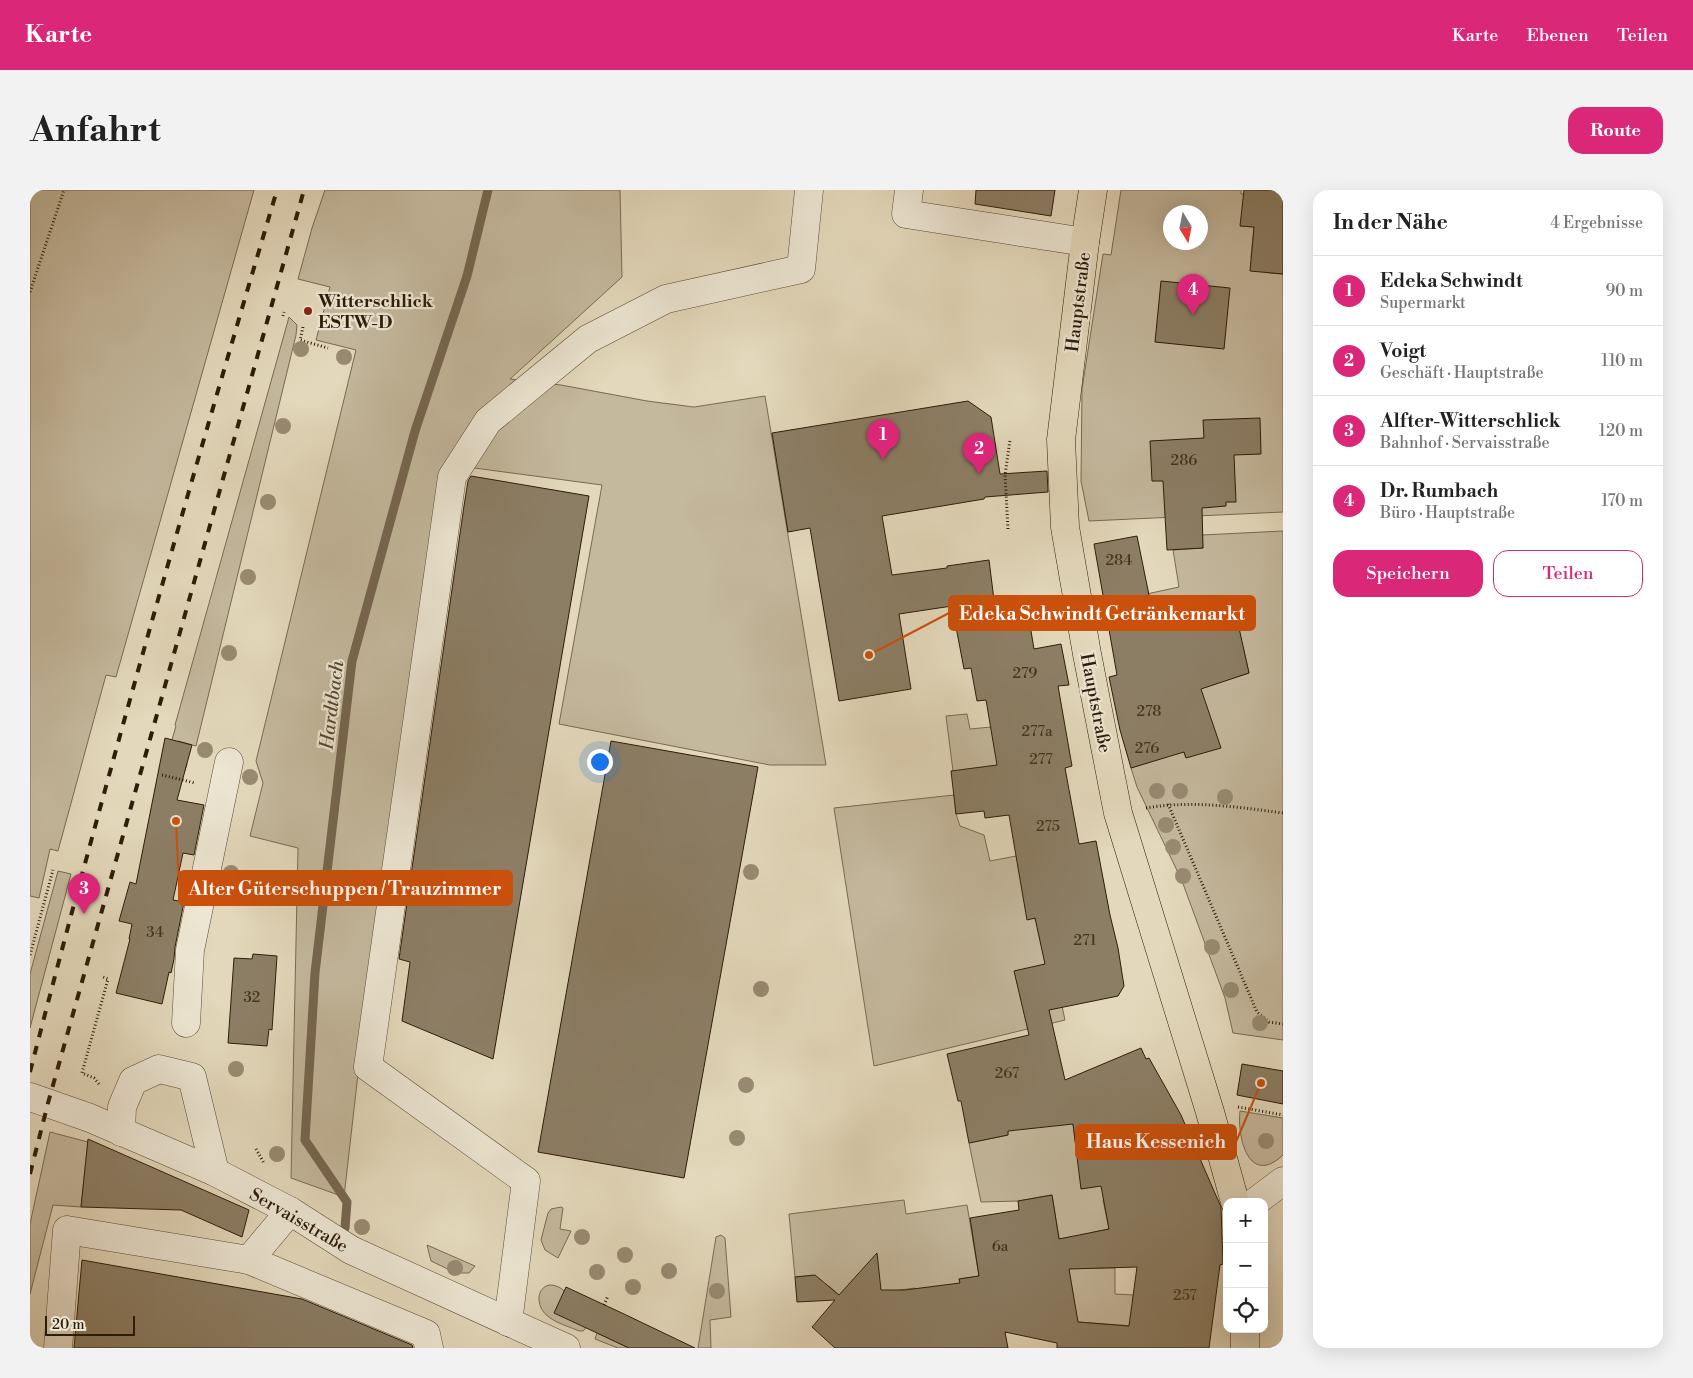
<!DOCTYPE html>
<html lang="de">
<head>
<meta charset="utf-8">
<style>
  body { margin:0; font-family:"Libre Bodoni",serif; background:#f2f2f2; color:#222 }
  .controls { position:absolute; right:15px; bottom:15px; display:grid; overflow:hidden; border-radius:10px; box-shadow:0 5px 20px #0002 }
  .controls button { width:45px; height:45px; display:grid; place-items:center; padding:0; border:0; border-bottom:1px solid #e0e0e0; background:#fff; color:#222; font:25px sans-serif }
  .compass { position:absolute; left:1133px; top:15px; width:45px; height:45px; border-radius:50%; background:#fff; box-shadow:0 5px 20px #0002; rotate:170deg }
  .scale { position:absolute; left:15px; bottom:12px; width:90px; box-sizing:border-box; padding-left:5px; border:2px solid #2d1c08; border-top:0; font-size:14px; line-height:18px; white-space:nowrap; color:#2d1c08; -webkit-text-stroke:4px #ede6d3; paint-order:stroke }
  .you { position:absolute; left:569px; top:571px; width:18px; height:18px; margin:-12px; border:4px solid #fff; border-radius:50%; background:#1a73e8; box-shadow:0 0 0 8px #1a73e833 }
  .badge { display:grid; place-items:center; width:32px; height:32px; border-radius:50%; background:#db2777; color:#fff; font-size:16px; font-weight:700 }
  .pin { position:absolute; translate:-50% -41px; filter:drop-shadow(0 1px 2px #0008) }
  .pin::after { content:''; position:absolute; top:26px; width:18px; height:15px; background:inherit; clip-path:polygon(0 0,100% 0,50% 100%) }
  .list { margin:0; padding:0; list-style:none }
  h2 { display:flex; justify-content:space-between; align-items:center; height:65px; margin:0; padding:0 20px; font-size:21px }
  h2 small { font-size:16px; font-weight:400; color:#767676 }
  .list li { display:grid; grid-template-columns:32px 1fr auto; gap:15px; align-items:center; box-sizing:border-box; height:70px; padding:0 20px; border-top:1px solid #e0e0e0 }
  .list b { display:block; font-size:19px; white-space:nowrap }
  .list p { margin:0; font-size:16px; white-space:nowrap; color:#767676 }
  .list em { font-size:16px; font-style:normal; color:#767676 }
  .actions { display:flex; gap:10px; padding:15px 20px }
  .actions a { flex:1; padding:11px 0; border:1px solid #db2777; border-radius:15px; text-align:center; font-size:18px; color:#db2777 }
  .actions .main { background:#db2777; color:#fff }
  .icon { flex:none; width:28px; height:28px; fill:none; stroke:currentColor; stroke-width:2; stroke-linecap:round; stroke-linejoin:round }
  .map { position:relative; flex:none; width:1253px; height:1158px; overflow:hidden; border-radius:15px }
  header { display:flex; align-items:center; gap:30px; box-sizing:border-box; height:70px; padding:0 25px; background:#db2777; color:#fff }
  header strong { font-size:24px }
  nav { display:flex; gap:28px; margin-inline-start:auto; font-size:18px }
  .intro { display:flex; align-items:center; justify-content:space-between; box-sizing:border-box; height:120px; padding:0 30px }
  h1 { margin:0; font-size:35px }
  .button { padding:12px 22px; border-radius:15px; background:#db2777; color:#fff; font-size:18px; font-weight:700 }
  main { display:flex; gap:30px; padding:0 30px }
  aside { flex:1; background:#fff; border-radius:15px; box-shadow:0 5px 20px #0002 }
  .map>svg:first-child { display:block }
</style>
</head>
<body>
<header>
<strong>Karte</strong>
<nav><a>Karte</a><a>Ebenen</a><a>Teilen</a></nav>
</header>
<div class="intro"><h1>Anfahrt</h1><a class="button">Route</a></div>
<main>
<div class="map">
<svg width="1253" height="1158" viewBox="0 0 1253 1158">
  <rect width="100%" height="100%" fill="#e3d8bb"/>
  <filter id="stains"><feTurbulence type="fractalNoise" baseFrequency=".004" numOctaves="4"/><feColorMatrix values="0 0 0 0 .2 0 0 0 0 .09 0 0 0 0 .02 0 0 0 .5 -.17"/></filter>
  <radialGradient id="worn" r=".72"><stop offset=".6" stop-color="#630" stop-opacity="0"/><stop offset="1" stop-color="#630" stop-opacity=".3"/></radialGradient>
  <!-- green -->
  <g fill="#c4b89d" stroke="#786a52" fill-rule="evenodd">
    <path d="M 0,0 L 224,0 L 86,487 L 76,485 L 28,661 L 20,659 L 9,708 L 0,706 Z"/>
    <path d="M 295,0 L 590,0 L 592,87 L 480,189 L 531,195 L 617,211 L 664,217 L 735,206 L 796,575 L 740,575 L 529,534 L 572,295 L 414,274 L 346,726 L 314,1007 L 261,988 L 268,658 L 220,646 L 233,593 L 226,571 L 326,160 L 286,150 L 300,97 L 268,89 L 282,38 Z"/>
    <path d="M 1091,0 L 1211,0 L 1211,4 L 1227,5 L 1211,36 L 1224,37 L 1221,68 L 1239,70 L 1239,83 L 1253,84 L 1253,322 L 1059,331 L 1051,291 L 1052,199 L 1073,64 L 1081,65 ZM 1140,22 L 1170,22 L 1170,52 L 1140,52 Z"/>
    <path d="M 259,127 L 267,135 L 266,145 L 166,556 L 148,551 L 143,570 L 157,574 L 154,583 L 134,577 L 146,536 L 145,535 Z"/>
    <path d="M 1253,341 L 1253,850 L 1203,843 L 1195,808 L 1152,691 L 1107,597 L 1101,578 L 1141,565 L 1152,558 L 1156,568 L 1170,498 L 1219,483 L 1213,457 L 1197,460 L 1191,421 L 1163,423 L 1079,437 L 1075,413 L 1149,397 L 1143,360 L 1173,358 L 1172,345 Z"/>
    <path d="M 937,524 L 940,539 L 961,537 L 977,598 L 923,581 L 916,526 Z"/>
    <path d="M 924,605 L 926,624 L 930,636 L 954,645 L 960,671 L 986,666 L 1005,730 L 1023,726 L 1027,793 L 1035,830 L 844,876 L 804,618 Z"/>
    <path d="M 28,681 L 41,684 L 0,838 L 0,784 Z"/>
    <path d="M 1210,921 L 1253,928 L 1253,965 C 1219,997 1207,948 1210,921 Z"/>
    <path d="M 976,923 L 1043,934 L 1047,966 L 1106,1002 L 1073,1010 L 1079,1039 L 1060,1043 L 1063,1078 L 1085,1078 L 1085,1104 L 1104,1105 L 1103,1136 L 1048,1132 L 1034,1078 L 1022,1005 L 988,1011 L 951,1012 L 939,953 L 978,945 Z"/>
    <path d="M 20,942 L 58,952 L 51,1017 L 23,1015 L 0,1104 L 0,1034 Z"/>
    <path d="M 874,1010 L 876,1024 L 937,1015 L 949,1086 L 929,1089 L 931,1099 L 886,1100 L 885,1098 L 840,1104 L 809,1105 L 799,1096 L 778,1097 L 777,1086 L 765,1087 L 759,1024 Z"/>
    <path d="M 531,1017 L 533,1018 L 530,1039 L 541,1041 L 528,1068 L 515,1060 L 511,1050 L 518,1023 L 521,1019 Z"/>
    <path d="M 691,1045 L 695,1048 L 701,1127 L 680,1130 L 681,1158 L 668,1158 L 686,1047 Z"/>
    <path d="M 397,1055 L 445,1076 L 439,1083 L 426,1083 L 401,1071 Z"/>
    <path d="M 519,1095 C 539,1094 548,1123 556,1138 L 553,1141 L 549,1141 C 533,1134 508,1129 509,1107 C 510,1100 513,1097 519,1095 Z"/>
    <path d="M 567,1143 L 599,1158 L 588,1158 L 565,1149 Z"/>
  </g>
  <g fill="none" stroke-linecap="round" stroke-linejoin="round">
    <!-- stream -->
    <path stroke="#75664f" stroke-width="9" d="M 315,1038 L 317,1012 L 275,950 L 285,783 L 322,471 L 385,241 L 437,86 L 458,0"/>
  </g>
  <!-- building -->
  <g fill="#8c7e65" stroke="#2d1c08" fill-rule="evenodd">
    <path d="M 946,0 L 1025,0 L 1021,26 L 945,14 Z"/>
    <path d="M 1214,0 L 1253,0 L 1253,84 L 1220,81 L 1224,37 L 1210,36 Z"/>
    <path d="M 1131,91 L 1200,98 L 1194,159 L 1125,152 Z"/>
    <path d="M 938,211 L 961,227 L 970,284 L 1017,281 L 1018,302 L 955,307 L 954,309 L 852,326 L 862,385 L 917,378 L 917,376 L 959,370 L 967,434 L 999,429 L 1004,459 L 1031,454 L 1039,495 L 1028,496 L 1042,576 L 1035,578 L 1049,654 L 1066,651 L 1080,725 L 1088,758 L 1094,796 L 1088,806 L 1019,820 L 1035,890 L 1111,858 L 1116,869 L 1119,868 L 1151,925 L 1191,1017 L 1193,1074 L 1190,1075 L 1179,1158 L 1027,1158 L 1027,1153 L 975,1142 L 978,1158 L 805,1158 L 782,1137 L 805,1110 L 767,1112 L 765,1087 L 785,1085 L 809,1105 L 847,1063 L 851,1100 L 875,1100 L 930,1093 L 929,1089 L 949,1086 L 940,1028 L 989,1020 L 988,1011 L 1022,1005 L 1029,1049 L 1079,1039 L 1071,996 L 1051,999 L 1043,934 L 978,941 L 978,945 L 939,953 L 931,911 L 928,911 L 917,864 L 999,845 L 984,781 L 1015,774 L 1005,728 L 997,730 L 979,625 L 955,628 L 954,621 L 926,624 L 921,581 L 967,575 L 956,510 L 947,511 L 941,478 L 934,479 L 922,416 L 869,424 L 881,499 L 809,511 L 780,338 L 758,342 L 742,243 ZM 1107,1077 L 1099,1136 L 1048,1132 L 1039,1079 Z"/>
    <path d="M 1230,228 L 1231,264 L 1204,265 L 1206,312 L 1196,312 L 1196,316 L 1172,318 L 1173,358 L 1137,360 L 1133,291 L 1122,291 L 1120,251 L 1174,248 L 1173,230 Z"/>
    <path d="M 441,286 L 559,306 L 463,869 L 372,831 L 380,772 L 369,769 L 434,316 L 438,291 Z"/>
    <path d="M 1107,346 L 1123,425 L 1191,421 L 1192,431 L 1207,429 L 1219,483 L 1171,499 L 1191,558 L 1156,568 L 1154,562 L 1101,578 L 1090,540 L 1079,487 L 1087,485 L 1064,354 Z"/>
    <path d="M 135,548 L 162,555 L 147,610 L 174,615 L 164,665 L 153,663 L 143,710 L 154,712 L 145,757 L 144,769 L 141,783 L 139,782 L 132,814 L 86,803 L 100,749 L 99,749 L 102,734 L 89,731 L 100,692 L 106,694 Z"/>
    <path d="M 581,551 L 728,577 L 654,988 L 508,962 Z"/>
    <path d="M 223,764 L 247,766 L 242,840 L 239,839 L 237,856 L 198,853 L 204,768 L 222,769 Z"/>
    <path d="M 1212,874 L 1253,881 L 1253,914 L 1207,905 Z"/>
    <path d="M 58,949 L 219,1020 L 212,1047 L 151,1020 L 51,1017 Z"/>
    <path d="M 52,1070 L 272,1109 L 382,1155 L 383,1158 L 44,1158 Z"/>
    <path d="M 536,1097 L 594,1124 L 665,1158 L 599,1158 L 567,1143 L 524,1123 Z"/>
  </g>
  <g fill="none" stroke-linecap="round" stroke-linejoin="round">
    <defs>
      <g id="minor">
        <path d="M 879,0 L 876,24 L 1055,52"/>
        <path d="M 156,833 L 160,760 L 199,572"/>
        <path d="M 0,907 L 60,928 L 185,982 L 260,1021 L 321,1060 L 536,1158"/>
        <path d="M 91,942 L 92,917 L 103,891 L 129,879 L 162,887 L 185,982"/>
        <path d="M 1225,1012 L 1253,991"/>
        <path d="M 219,1070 L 260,1021"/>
        <path d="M 478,1132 L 496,991 L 338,877 L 422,287 L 458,231 L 558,149 L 636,109 L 771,79 L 779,0"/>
        <path d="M 28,1158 L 37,1040 L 219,1070 L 396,1144 L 399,1158"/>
      </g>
      <g id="major">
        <path d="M 1063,0 L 1055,52 L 1031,250 L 1035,337 L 1057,464 L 1088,623 L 1180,922 L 1205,1012"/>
        <path d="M 1215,1158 L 1215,1139"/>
      </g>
    </defs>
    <!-- minor casing -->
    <use href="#minor" stroke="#5a4b35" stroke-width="29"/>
    <!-- major casing -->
    <use href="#major" stroke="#2d1c08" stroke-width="29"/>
    <!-- path -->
    <g stroke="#2d1c08" stroke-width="3" stroke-dasharray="1 2.5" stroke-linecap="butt">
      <path d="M 0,102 L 34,0"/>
      <path d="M 253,126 L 254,122"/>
      <path d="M 273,137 L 270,150 L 298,158"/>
      <path d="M 978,339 L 975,285 L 980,250"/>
      <path d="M 132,585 L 165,593"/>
      <path d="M 1138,614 L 1227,822 L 1239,832 L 1253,834"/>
      <path d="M 1116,618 C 1162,610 1207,617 1253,623"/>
      <path d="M 0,765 L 23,680"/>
      <path d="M 69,894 L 64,888 L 52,883 L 78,789 L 73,787"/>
      <path d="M 1208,917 L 1253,925"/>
      <path d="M 226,959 L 234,973"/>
      <path d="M 574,1115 L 578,1106"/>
    </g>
    <!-- minor -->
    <use href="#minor" stroke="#ede6d3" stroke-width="28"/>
    <!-- major -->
    <use href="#major" stroke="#e3d8bb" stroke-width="28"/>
    <!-- rail -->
    <g stroke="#2d1c08" stroke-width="4" stroke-dasharray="9 9" stroke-linecap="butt">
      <path d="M 0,882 C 76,587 160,293 247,0"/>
      <path d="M 0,984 L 18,913 L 274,0"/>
    </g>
  </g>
  <!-- trees -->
  <g fill="#988a71">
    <circle cx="271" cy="159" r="8"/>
    <circle cx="314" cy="167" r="8"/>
    <circle cx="253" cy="236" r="8"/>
    <circle cx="238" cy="312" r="8"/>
    <circle cx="218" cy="387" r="8"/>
    <circle cx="199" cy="463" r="8"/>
    <circle cx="175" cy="560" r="8"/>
    <circle cx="220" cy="587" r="8"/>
    <circle cx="1127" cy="601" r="8"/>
    <circle cx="1150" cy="601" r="8"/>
    <circle cx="1195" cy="607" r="8"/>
    <circle cx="1136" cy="635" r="8"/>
    <circle cx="1143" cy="657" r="8"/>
    <circle cx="721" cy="682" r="8"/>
    <circle cx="201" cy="683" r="8"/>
    <circle cx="1153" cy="686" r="8"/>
    <circle cx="1182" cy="757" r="8"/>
    <circle cx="731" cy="799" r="8"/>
    <circle cx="1201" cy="800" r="8"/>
    <circle cx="1230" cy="833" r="8"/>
    <circle cx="206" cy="879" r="8"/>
    <circle cx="716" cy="895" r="8"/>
    <circle cx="707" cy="948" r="8"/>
    <circle cx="1236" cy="951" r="8"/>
    <circle cx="247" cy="964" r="8"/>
    <circle cx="332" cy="1037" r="8"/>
    <circle cx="552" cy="1047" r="8"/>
    <circle cx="595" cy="1065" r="8"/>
    <circle cx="425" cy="1078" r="8"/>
    <circle cx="639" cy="1081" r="8"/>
    <circle cx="567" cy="1082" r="8"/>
    <circle cx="603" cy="1097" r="8"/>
    <circle cx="687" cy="1101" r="8"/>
  </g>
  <!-- markers -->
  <circle fill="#8f2418" stroke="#ede6d3" stroke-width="2" cx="278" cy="121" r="5"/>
  <g text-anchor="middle" stroke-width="4.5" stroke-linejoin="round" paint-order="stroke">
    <!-- number labels -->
    <g font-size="15" fill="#45341f">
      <text x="1154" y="275">286</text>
      <text x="1089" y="375">284</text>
      <text x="995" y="488">279</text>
      <text x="1119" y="526">278</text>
      <text x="1007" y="546">277a</text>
      <text x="1117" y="563">276</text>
      <text x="1011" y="574">277</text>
      <text x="1018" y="641">275</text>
      <text x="125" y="747">34</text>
      <text x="1055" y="755">271</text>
      <text x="222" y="812">32</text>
      <text x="977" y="888">267</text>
      <text x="970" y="1061">6a</text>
      <text x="1155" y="1110">257</text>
    </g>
    <!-- poi labels -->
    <g font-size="18" font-weight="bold" fill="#2d1c08" stroke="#ede6d3" text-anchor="start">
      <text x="288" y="117">Witterschlick<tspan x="288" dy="21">ESTW-D</tspan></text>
    </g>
    <!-- street labels -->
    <g font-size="18" fill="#2d1c08" stroke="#ede6d3">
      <text transform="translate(1048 112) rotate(-83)" y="6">Hauptstraße</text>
      <text transform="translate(1066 513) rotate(79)" y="6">Hauptstraße</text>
      <text transform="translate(269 1030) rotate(30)" y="6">Servaisstraße</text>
    </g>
    <!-- water labels -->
    <g font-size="19" font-style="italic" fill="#574731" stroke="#ede6d3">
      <text transform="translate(301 515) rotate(-83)" y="7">Hardtbach</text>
    </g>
  </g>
  <!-- callouts -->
  <path fill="none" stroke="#cc500b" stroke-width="2" d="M839 465L919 423M146 631L149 698M1231 893L1206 952"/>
  <g fill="#cc500b" stroke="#ede6d3" stroke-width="2">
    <circle cx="839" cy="465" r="5"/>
    <circle cx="146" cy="631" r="5"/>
    <circle cx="1231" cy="893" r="5"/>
  </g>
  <g fill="#cc500b" stroke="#cc500b" stroke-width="2">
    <rect x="919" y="406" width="306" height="34" rx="5"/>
    <rect x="149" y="681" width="333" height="34" rx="5"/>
    <rect x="1046" y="935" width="160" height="34" rx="5"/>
  </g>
  <g font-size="19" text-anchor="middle" font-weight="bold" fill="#fff">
    <text x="1072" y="430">Edeka Schwindt Getränkemarkt</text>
    <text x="315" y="705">Alter Güterschuppen / Trauzimmer</text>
    <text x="1126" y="958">Haus Kessenich</text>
  </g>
  <rect width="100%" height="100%" filter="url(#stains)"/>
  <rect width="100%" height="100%" fill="url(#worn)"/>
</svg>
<div class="controls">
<button>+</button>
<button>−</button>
<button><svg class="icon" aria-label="locate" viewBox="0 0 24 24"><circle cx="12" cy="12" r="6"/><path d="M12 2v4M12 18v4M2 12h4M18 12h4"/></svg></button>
</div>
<svg class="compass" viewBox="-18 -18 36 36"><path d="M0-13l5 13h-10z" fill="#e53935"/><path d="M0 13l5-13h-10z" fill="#767676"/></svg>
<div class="scale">20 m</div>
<div class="you"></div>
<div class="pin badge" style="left:853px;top:270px">1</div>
<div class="pin badge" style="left:949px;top:284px">2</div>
<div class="pin badge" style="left:54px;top:724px">3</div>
<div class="pin badge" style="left:1163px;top:125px">4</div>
</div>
<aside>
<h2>In der Nähe<small>4 Ergebnisse</small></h2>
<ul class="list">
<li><span class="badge">1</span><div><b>Edeka Schwindt</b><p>Supermarkt</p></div><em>90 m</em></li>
<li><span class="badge">2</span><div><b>Voigt</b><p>Geschäft · Hauptstraße</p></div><em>110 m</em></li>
<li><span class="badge">3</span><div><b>Alfter-Witterschlick</b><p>Bahnhof · Servaisstraße</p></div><em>120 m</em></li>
<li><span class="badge">4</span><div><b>Dr. Rumbach</b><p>Büro · Hauptstraße</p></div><em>170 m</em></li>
</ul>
<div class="actions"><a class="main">Speichern</a><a>Teilen</a></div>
</aside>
</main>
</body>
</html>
